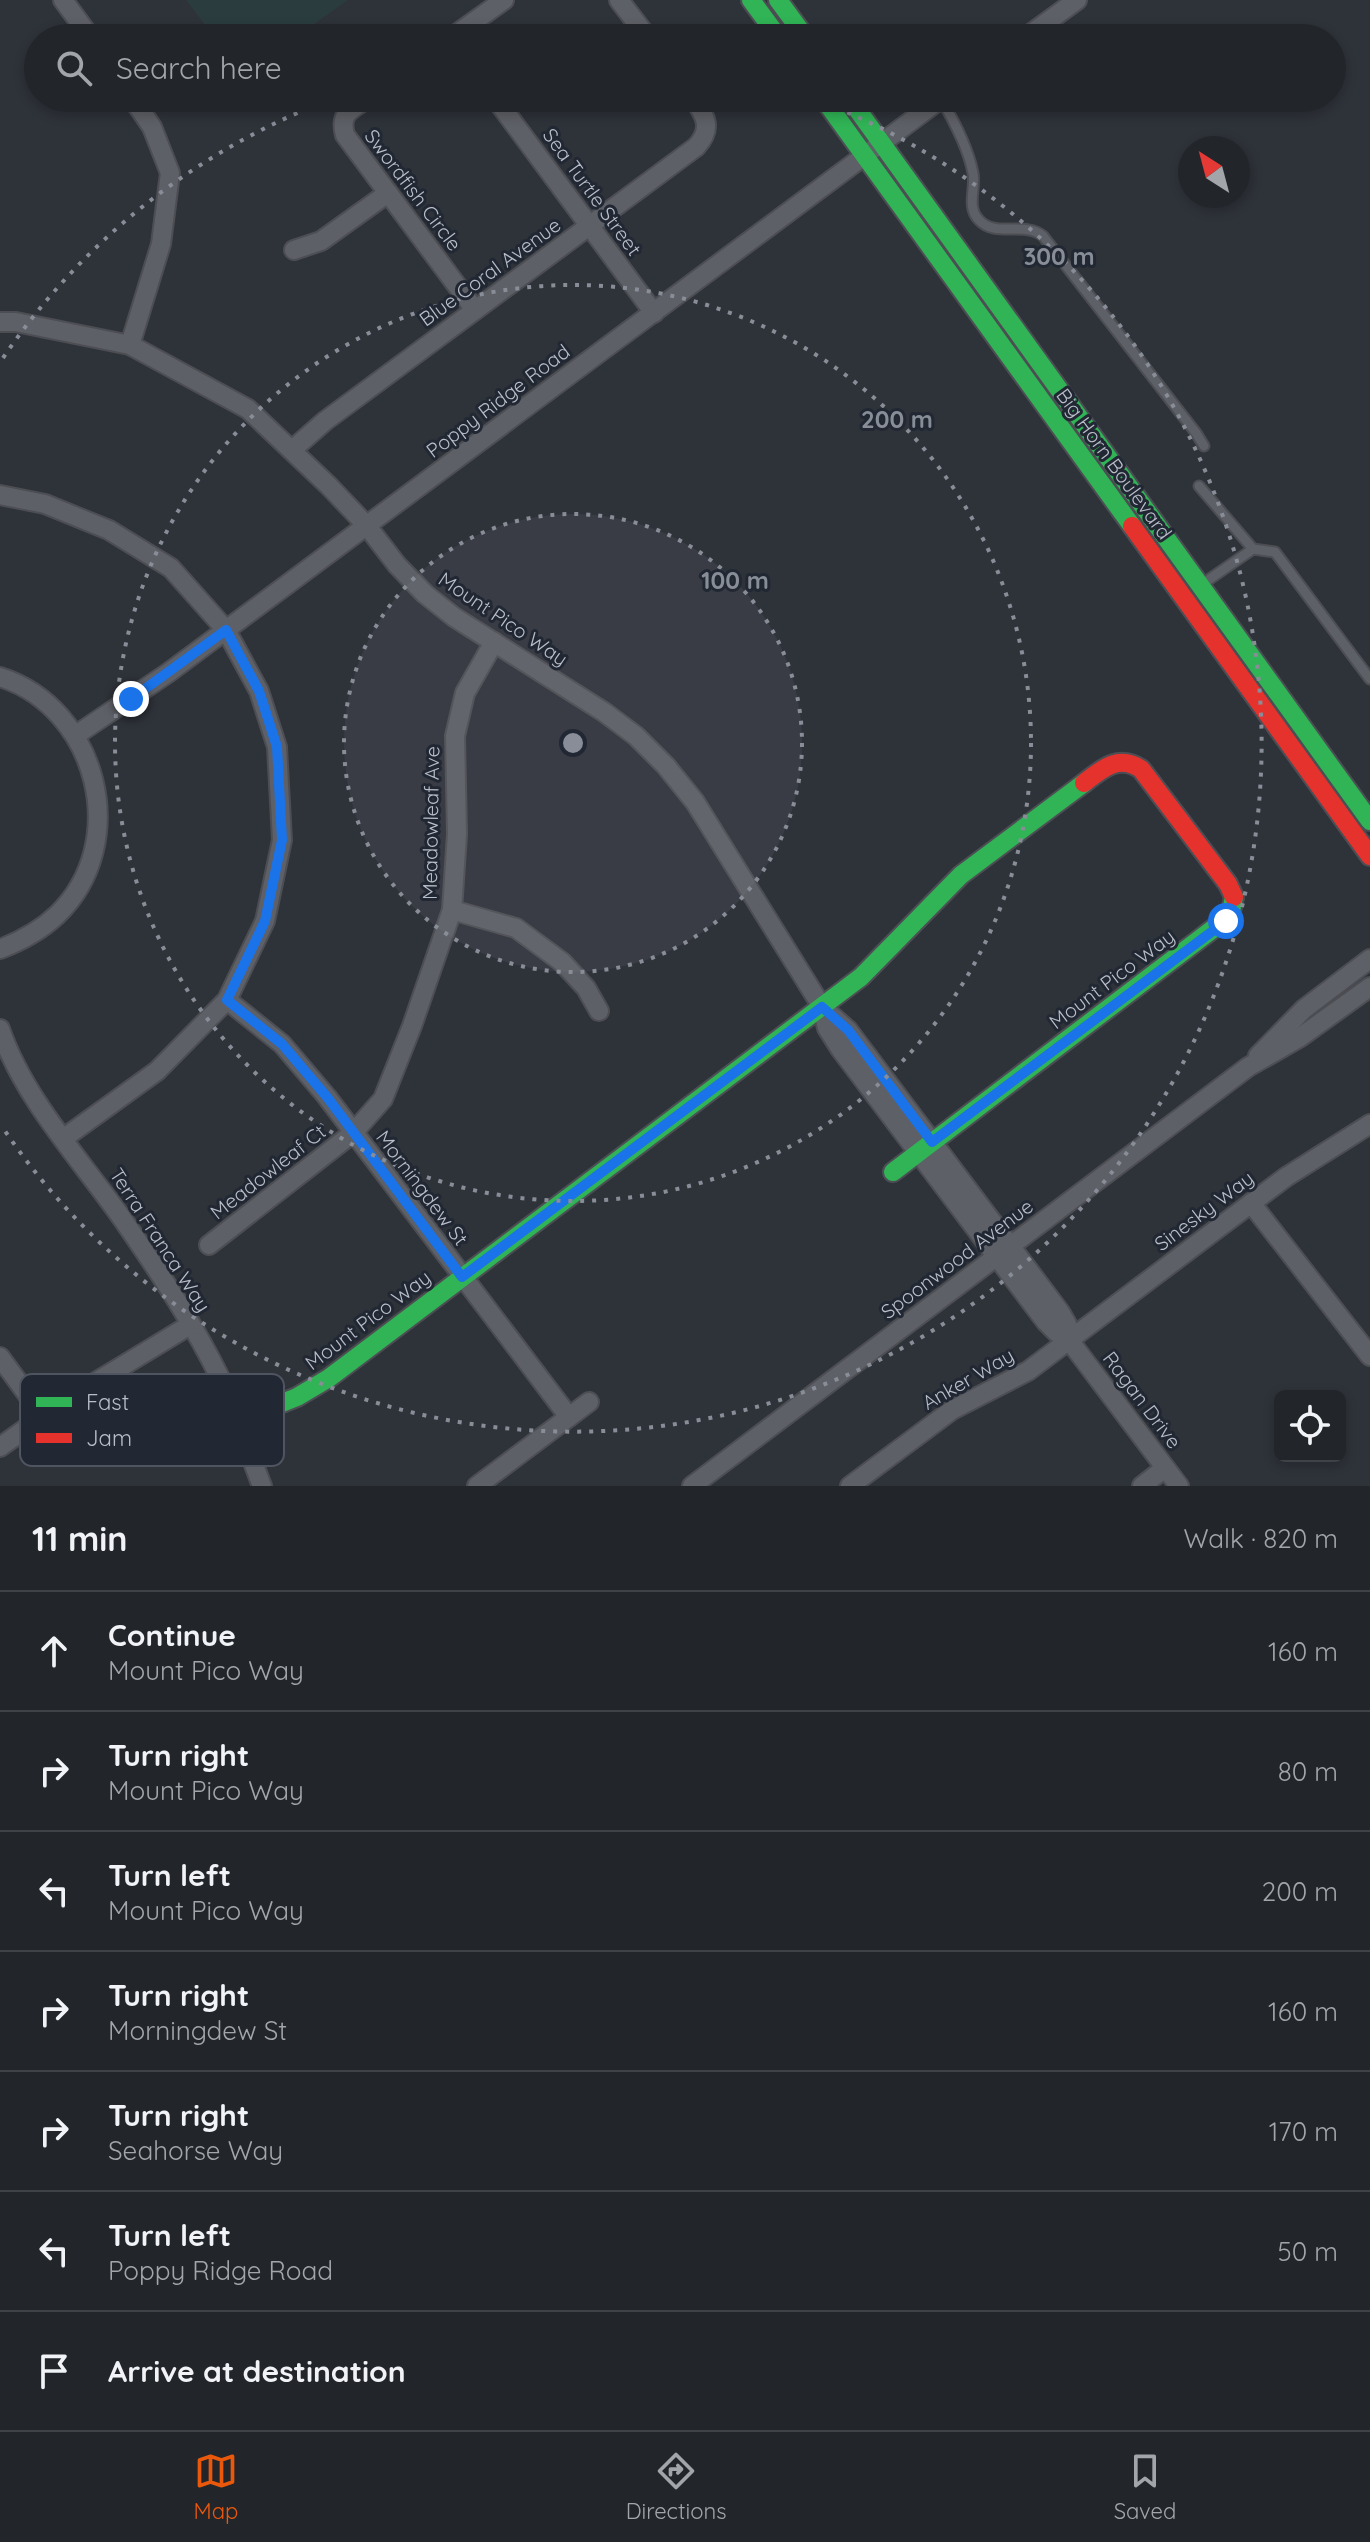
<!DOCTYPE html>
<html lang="en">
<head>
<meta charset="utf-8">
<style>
  body { margin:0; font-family:Quicksand,sans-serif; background:#2a2e33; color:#f1f3f6 }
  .controls { position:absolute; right:24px; bottom:24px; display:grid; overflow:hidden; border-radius:12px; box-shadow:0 4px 12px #0003 }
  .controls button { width:72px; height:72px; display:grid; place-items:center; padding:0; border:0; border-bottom:2px solid #3f4347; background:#22262b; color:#f1f3f6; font:40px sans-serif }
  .compass { position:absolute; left:1178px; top:136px; width:72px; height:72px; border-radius:50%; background:#22262b; box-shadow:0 4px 12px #0003; rotate:324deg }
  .stop { position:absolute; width:24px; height:24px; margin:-18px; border:6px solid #1a73e8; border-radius:50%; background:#fff }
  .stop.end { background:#1a73e8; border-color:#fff; box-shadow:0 2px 8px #0008 }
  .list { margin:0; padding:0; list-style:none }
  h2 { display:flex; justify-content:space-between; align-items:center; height:104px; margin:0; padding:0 32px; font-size:34px }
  h2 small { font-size:26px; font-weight:400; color:#a2a5a9 }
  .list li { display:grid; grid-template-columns:52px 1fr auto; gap:24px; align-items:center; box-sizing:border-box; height:120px; padding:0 32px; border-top:2px solid #3f4347 }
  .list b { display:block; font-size:30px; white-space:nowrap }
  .list p { margin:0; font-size:26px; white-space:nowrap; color:#a2a5a9 }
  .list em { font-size:26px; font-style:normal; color:#a2a5a9 }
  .icon { flex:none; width:44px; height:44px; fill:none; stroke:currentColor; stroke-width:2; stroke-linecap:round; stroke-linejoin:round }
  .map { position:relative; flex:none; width:1370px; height:1486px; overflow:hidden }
  .search { position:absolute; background:#22262b; box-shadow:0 4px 12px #0003; left:24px; right:24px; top:24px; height:88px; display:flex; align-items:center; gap:20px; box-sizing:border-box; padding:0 28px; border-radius:44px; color:#a2a5a9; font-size:30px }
  .sheet { height:944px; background:#22262b }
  nav { display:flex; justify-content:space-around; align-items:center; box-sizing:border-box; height:112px; border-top:2px solid #3f4347; background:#22262b; font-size:22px; color:#a2a5a9 }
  nav a { display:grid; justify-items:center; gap:4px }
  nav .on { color:#ea580c }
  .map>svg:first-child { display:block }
</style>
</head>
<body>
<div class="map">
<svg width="1370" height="1486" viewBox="0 0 1370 1486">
  <rect width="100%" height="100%" fill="#2e3239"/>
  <!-- green -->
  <path fill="#2b3c3f" d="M 186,0 L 348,0 L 295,38 L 215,38 Z"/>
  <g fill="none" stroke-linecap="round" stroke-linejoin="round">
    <defs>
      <g id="lane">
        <path d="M 941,99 C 954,121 968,147 973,173 C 976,188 966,207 979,220 C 995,238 1025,221 1043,236 L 1196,433 L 1204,446"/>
        <path d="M 1199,486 L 1253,549"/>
        <path d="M 1201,585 L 1253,549 L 1275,552 L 1370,679"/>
      </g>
      <g id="street">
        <path d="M 63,0 L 91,38"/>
        <path d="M 619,0 L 648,38"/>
        <path d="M 451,38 L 504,0"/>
        <path d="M 1025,38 L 1077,0"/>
        <path d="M 368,98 C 351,110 339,113 345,135 L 475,310"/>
        <path d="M 495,98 L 654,313"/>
        <path d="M 294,250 L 321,241 L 388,193"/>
        <path d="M 0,322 L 16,322 L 130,345 L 248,409 L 329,486 L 367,526 L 397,565 L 425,594 L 454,617 L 604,712 L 636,736 L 666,766 L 695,802 L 822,1007 L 848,1030 L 1060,1312 L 1067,1324 L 1069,1340"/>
        <path d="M 130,345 L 161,244 L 170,173 L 152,127 L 132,98"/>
        <path d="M 292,450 L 325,421 L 696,147 C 713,129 706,116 693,98"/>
        <path d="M 0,495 L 45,504 L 109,530 L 171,568 L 226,630 L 259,691 L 277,747 L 282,840 L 265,921 L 227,1000 L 157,1071 L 64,1138"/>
        <path d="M 0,677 C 98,708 132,843 57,915 C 40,931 21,941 0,949"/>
        <path d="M 76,735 L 168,673 L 942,98"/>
        <path d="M 452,910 L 516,928 L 562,962 L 586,988 L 599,1011"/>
        <path d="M 227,1000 L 282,1044 L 327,1097 L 569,1417"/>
        <path d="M 822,1007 L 827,1028 L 841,1050 L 1046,1322 L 1056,1332 L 1069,1340 L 1179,1486"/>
        <path d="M 0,1029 C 25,1102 85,1164 128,1227 C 161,1275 195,1326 220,1378 C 236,1413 248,1450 262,1486"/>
        <path d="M 1258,1056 L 1304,1009 L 1370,959"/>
        <path d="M 1251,1203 L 1370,1356"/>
        <path d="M 209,1245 L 353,1133 L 383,1099 L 412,1026 L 452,910 L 457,834 L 455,736 L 465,693 L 494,642"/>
        <path d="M 0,1357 L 43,1416"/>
        <path d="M 0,1447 L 63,1402 L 190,1325"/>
        <path d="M 477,1486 L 589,1402"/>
        <path d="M 692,1486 L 1248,1067 L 1299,1038 L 1370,987"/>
        <path d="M 850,1486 L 952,1410 L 1028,1371 L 1286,1177 L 1370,1124"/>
        <path d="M 1142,1486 L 1165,1468"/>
      </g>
      <g id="fast">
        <path d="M 751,0 L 779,38"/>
        <path d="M 778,0 L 806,38"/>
        <path d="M 823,98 L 1132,526"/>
        <path d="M 849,98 L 1370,821"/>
        <path d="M 893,1172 L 1230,916 L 1234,897"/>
        <path d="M 237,1421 L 297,1397 L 329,1378 L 861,977 L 961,875 L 1084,783"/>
      </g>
      <g id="jam">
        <path d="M 1132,526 L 1370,856"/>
        <path d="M 1084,783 C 1102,769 1118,754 1141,769 L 1228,884 L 1234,897"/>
      </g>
    </defs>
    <!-- lane casing -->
    <use href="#lane" stroke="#4c4e54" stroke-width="13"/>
    <!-- street casing -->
    <use href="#street" stroke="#4c4e54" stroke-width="22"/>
    <!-- fast casing -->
    <use href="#fast" stroke="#4c4e54" stroke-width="22"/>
    <!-- jam casing -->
    <use href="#jam" stroke="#4c4e54" stroke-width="22"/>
    <!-- lane -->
    <use href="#lane" stroke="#5e6067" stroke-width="9"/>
    <!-- street -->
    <use href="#street" stroke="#5e6067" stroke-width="18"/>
    <!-- fast -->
    <use href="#fast" stroke="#30b455" stroke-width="18"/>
    <!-- jam -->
    <use href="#jam" stroke="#e5322d" stroke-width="18"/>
  </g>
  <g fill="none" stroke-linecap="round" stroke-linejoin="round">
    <!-- route -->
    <path stroke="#1a73e8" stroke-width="10" d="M 131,699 L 226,630 L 259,691 L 277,747 L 282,840 L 265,921 L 227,1000 L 282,1044 L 327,1097 L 462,1277 L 822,1007 L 848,1030 L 932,1142 L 1226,921"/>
  </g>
  <!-- distance rings -->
  <circle cx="573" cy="743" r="229" fill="#888d97" fill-opacity=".12"/>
  <g fill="none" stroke="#888d97" stroke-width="4" stroke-dasharray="4 8">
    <circle cx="573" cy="743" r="229"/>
    <circle cx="573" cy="743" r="458"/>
    <path d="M3 358A688 688 0 0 1 332 99M814 99A688 688 0 1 1 3 1128"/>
  </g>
  <g text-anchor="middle" stroke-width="6" stroke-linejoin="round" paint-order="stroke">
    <!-- street labels -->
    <g font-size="20" fill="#b9bec9" stroke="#212833">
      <text transform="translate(413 190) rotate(53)" y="7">Swordfish Circle</text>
      <text transform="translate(592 192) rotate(54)" y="7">Sea Turtle Street</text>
      <text transform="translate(490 272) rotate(-36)" y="7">Blue Coral Avenue</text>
      <text transform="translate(498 401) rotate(-37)" y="7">Poppy Ridge Road</text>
      <text transform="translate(1114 464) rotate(54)" y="7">Big Horn Boulevard</text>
      <text transform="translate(503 619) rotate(34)" y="7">Mount Pico Way</text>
      <text transform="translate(431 823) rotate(-89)" y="7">Meadowleaf Ave</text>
      <text transform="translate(1112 979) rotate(-37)" y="7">Mount Pico Way</text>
      <text transform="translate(268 1172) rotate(-38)" y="7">Meadowleaf Ct</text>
      <text transform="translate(422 1188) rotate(53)" y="7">Morningdew St</text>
      <text transform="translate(1204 1211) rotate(-37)" y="7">Sinesky Way</text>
      <text transform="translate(160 1240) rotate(57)" y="7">Terra Franca Way</text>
      <text transform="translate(957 1259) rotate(-37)" y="7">Spoonwood Avenue</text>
      <text transform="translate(368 1320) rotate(-37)" y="7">Mount Pico Way</text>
      <text transform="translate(968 1379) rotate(-30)" y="7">Anker Way</text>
      <text transform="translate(1142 1400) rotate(53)" y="7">Ragan Drive</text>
    </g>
  </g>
  <!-- legend -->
  <rect x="20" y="1374" width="264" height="92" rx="12" fill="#212833" stroke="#4f5560" stroke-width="2"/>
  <rect x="36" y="1397" width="36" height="10" fill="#30b455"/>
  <rect x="36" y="1433" width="36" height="10" fill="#e5322d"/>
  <g font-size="22" fill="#b9bec9">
    <text x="86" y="1410">Fast</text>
    <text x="86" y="1446">Jam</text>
  </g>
  <circle cx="573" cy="743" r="12" fill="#888d97" stroke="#212833" stroke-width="4"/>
  <g font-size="24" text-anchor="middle" font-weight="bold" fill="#888d97" stroke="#212833" stroke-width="6" stroke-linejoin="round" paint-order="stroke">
    <text x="1059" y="265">300 m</text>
    <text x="897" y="428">200 m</text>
    <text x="735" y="589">100 m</text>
  </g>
</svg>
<div class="controls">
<button><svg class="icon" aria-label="locate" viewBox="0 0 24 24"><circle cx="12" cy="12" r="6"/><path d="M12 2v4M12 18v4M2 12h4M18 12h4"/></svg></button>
</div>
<svg class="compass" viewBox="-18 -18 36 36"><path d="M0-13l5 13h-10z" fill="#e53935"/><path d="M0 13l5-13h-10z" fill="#a2a5a9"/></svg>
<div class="stop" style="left:1226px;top:921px"></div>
<div class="stop end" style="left:131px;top:699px"></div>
<div class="search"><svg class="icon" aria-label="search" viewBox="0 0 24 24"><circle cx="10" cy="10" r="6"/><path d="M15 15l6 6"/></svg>Search here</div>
</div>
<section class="sheet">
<h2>11 min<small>Walk · 820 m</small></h2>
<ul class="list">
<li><svg class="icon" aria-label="ahead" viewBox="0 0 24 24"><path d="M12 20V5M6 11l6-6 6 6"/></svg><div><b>Continue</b><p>Mount Pico Way</p></div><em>160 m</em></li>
<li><svg class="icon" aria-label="right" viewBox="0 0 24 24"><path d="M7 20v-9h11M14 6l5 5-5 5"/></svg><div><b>Turn right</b><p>Mount Pico Way</p></div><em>80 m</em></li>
<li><svg class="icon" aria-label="left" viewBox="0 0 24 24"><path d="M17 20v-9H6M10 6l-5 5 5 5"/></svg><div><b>Turn left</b><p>Mount Pico Way</p></div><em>200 m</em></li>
<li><svg class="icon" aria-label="right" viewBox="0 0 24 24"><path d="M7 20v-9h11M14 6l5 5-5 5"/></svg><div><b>Turn right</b><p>Morningdew St</p></div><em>160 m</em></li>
<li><svg class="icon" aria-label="right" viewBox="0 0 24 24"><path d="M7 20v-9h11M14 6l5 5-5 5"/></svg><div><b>Turn right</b><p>Seahorse Way</p></div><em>170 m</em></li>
<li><svg class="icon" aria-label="left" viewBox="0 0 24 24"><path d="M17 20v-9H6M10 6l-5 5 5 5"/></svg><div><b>Turn left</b><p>Poppy Ridge Road</p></div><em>50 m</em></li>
<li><svg class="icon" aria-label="arrive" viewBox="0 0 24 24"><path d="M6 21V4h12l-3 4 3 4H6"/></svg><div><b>Arrive at destination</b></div></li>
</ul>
</section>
<nav>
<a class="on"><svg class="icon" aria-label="map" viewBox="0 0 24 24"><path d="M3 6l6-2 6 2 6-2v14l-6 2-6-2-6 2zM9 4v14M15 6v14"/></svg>Map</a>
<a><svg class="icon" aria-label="directions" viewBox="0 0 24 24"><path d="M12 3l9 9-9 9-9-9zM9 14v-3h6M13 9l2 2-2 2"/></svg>Directions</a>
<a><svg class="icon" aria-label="saved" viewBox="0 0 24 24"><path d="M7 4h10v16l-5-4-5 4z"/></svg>Saved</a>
</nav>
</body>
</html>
